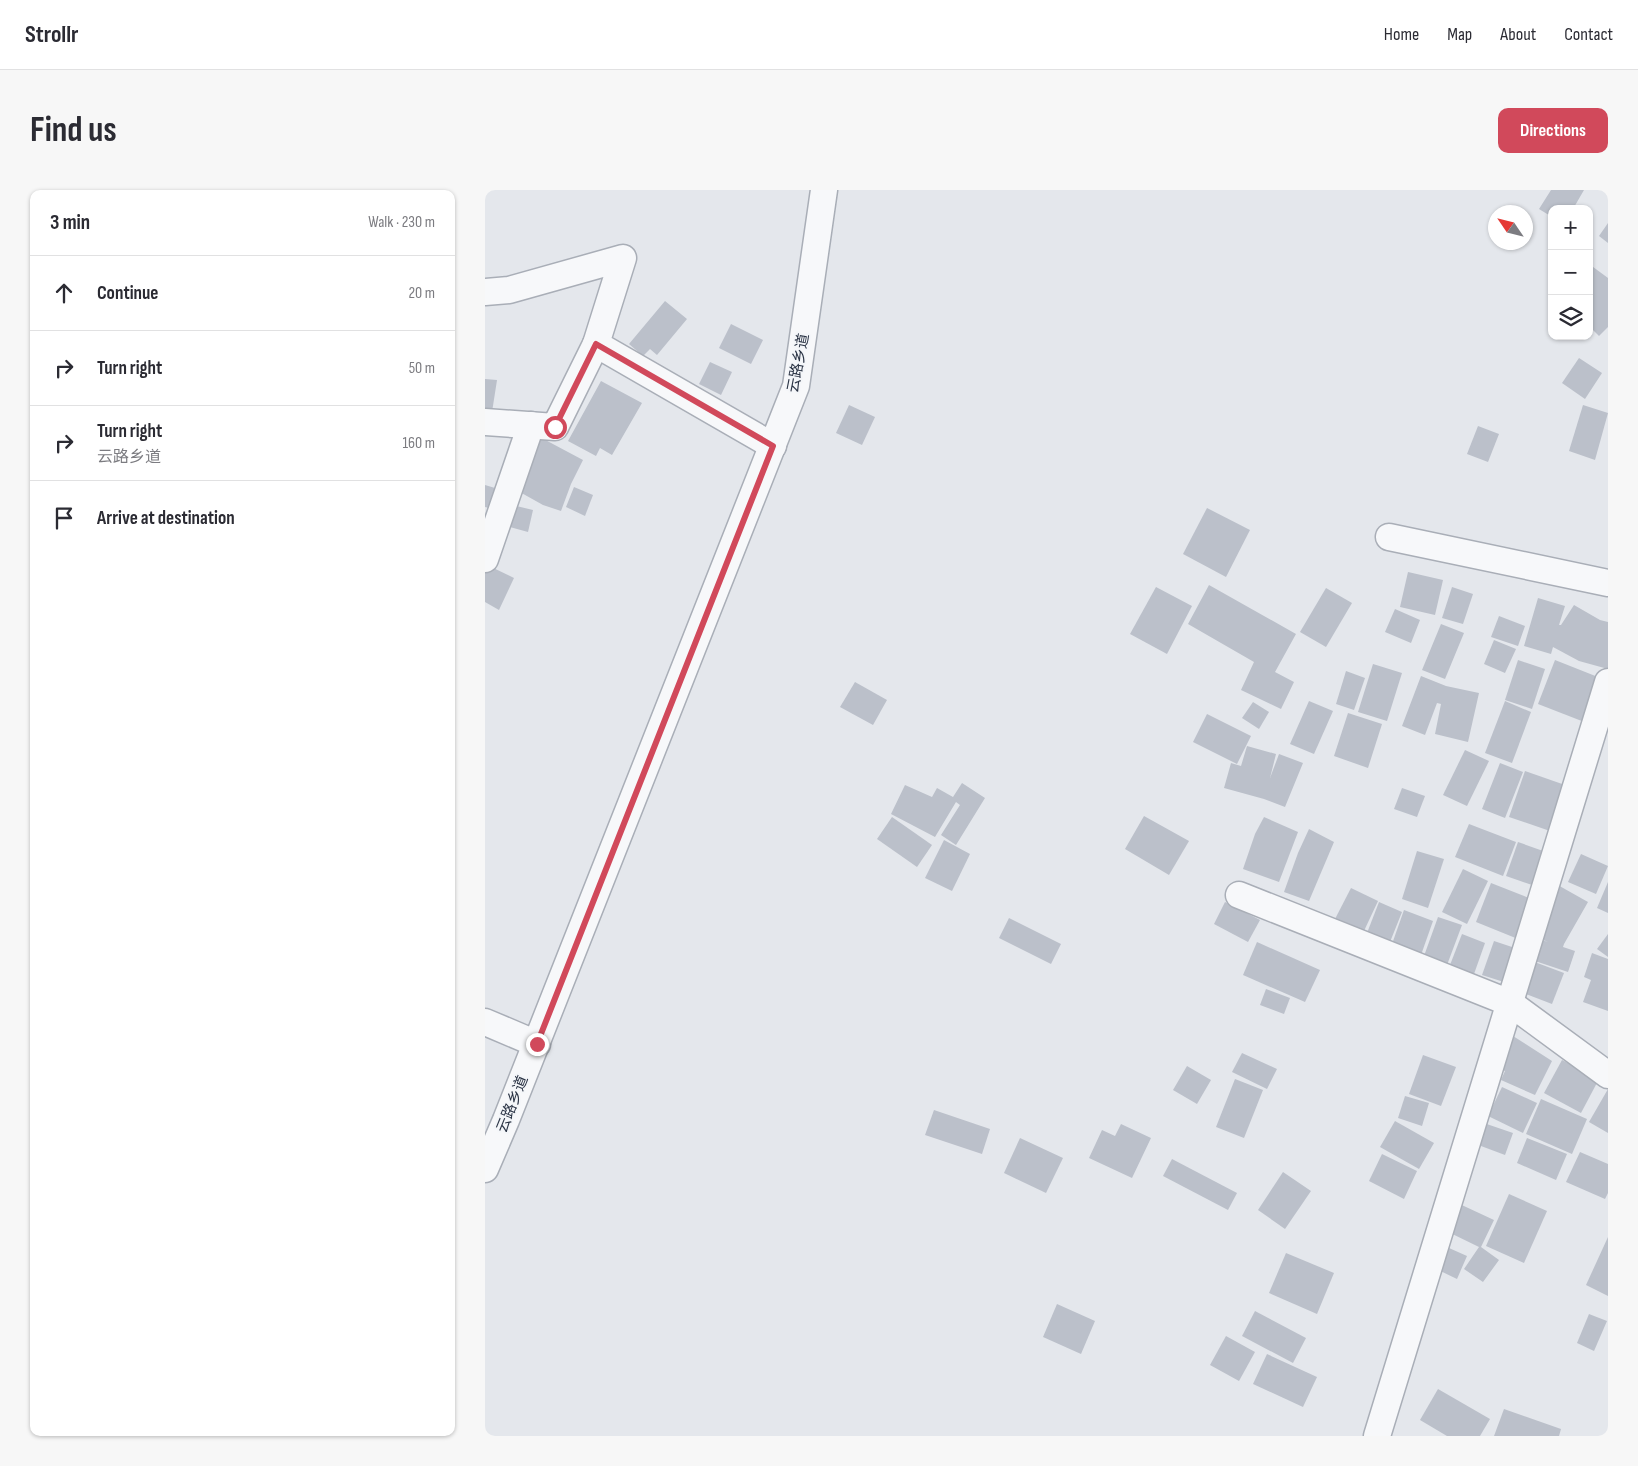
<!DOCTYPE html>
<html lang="en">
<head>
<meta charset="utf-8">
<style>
  body { margin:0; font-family:"Sofia Sans Condensed","Noto Sans SC",sans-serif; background:#f7f7f7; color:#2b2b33 }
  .controls { position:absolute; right:15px; top:15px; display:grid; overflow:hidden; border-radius:10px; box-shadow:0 1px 4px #0004 }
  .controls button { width:45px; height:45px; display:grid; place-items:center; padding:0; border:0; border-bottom:1px solid #e1e1e2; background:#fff; color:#2b2b33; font:25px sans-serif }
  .compass { position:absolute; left:1003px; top:15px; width:45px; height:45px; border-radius:50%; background:#fff; box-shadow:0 1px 4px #0004; rotate:305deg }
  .stop { position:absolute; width:15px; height:15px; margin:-11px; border:4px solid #d1495b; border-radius:50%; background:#fff }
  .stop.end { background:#d1495b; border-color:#fff; box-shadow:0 1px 5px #0008 }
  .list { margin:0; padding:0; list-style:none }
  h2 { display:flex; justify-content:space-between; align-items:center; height:65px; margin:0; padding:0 20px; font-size:21px }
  h2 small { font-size:16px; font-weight:400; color:#7c7c81 }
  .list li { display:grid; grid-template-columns:32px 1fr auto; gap:15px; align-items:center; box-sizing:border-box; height:75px; padding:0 20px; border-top:1px solid #e1e1e2 }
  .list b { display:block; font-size:19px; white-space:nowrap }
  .list p { margin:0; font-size:16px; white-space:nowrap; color:#7c7c81 }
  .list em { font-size:16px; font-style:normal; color:#7c7c81 }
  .icon { flex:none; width:28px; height:28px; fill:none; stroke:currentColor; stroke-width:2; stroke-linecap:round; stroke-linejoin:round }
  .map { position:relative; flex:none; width:1123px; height:1246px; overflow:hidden; border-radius:10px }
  header { display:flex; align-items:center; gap:30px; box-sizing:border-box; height:70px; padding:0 25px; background:#fff; border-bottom:1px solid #e1e1e2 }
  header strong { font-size:24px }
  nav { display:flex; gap:28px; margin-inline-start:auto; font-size:18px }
  .intro { display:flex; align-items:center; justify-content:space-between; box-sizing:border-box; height:120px; padding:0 30px }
  h1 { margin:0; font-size:35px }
  .button { padding:12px 22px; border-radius:10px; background:#d1495b; color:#fff; font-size:18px; font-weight:700 }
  main { display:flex; gap:30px; padding:0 30px }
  aside { flex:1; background:#fff; border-radius:10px; box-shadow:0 1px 4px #0004 }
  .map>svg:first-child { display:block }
</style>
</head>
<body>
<header>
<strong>Strollr</strong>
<nav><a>Home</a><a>Map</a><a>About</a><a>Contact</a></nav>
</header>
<div class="intro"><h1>Find us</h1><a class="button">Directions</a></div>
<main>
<aside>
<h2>3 min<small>Walk · 230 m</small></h2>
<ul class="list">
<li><svg class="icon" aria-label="ahead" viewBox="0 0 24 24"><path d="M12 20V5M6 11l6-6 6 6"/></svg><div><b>Continue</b></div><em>20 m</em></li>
<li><svg class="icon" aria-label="right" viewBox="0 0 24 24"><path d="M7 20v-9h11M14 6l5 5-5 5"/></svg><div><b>Turn right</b></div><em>50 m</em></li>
<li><svg class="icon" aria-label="right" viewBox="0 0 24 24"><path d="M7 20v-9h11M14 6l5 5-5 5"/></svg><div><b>Turn right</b><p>云路乡道</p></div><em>160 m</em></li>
<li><svg class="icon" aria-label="arrive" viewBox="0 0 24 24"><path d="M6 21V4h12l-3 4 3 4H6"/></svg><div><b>Arrive at destination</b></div></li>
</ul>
</aside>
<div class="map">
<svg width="1123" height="1246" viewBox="0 0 1123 1246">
  <rect width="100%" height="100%" fill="#e4e7ec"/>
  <!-- building -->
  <g fill="#bbc0ca">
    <path d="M 1066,0 L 1099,0 L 1088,19 L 1067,19 L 1067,27 L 1054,19 Z"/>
    <path d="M 1123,33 L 1123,53 L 1114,46 Z"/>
    <path d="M 1104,74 L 1123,88 L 1123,137 L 1114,146 L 1104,136 Z"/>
    <path d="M 180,111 L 202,129 L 172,165 L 165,159 L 158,166 L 144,154 Z"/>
    <path d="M 246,134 L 278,150 L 266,174 L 234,158 Z"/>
    <path d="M 1094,168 L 1117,183 L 1100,209 L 1077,193 Z"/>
    <path d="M 225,172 L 247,182 L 236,205 L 214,194 Z"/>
    <path d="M 0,189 L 12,190 L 7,222 L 0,221 Z"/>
    <path d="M 116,191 L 157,213 L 127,265 L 115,258 L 111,266 L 83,251 Z"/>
    <path d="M 364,215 L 390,227 L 377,255 L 351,243 Z"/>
    <path d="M 1098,215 L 1123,223 L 1110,270 L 1084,261 Z"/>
    <path d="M 993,236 L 1014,244 L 1003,272 L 982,264 Z"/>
    <path d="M 51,245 L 98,270 L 86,294 L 76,321 L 58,315 L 24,296 Z"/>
    <path d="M 0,295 L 10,298 L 4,318 L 0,317 Z"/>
    <path d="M 89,297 L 108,305 L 100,326 L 81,317 Z"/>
    <path d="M 23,314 L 48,320 L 43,342 L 18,335 Z"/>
    <path d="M 722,318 L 765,340 L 741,387 L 698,364 Z"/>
    <path d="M 0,374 L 29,388 L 14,420 L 0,412 Z"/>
    <path d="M 923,382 L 958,390 L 950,425 L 915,417 Z"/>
    <path d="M 724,395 L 811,444 L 790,482 L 809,492 L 796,519 L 756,500 L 769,472 L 703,434 Z"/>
    <path d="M 671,397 L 707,416 L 682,464 L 645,444 Z"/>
    <path d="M 967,397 L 988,404 L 978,434 L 957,428 Z"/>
    <path d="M 841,398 L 867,413 L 841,457 L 815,442 Z"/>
    <path d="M 1053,408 L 1080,416 L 1074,435 L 1076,435 L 1089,415 L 1115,430 L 1123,432 L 1123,479 L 1094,471 L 1068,457 L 1066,464 L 1039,456 Z"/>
    <path d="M 910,419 L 935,430 L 926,453 L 900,442 Z"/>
    <path d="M 1014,426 L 1040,436 L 1033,456 L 1006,447 Z"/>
    <path d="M 956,434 L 979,443 L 960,489 L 937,480 Z"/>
    <path d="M 1009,450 L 1031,459 L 1020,483 L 999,474 Z"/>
    <path d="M 1033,470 L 1060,479 L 1047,519 L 1020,510 Z"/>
    <path d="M 1070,470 L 1123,491 L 1107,535 L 1053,514 Z"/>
    <path d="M 888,474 L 917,483 L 902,531 L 873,522 Z"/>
    <path d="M 861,481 L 880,488 L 869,520 L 851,514 Z"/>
    <path d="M 936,486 L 961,496 L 994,503 L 983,552 L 950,544 L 956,514 L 952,513 L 940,545 L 917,536 Z"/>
    <path d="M 370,492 L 402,510 L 388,535 L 355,517 Z"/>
    <path d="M 824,511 L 848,521 L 829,564 L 805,554 Z"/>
    <path d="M 1020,511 L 1046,522 L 1027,573 L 1000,563 Z"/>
    <path d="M 768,512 L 784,522 L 774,539 L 757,528 Z"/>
    <path d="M 863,523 L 897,534 L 883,578 L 849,566 Z"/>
    <path d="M 722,524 L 766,546 L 752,574 L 708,552 Z"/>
    <path d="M 762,556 L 791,564 L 785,588 L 794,564 L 818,573 L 800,617 L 779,609 L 739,598 L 746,573 L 756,576 Z"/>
    <path d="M 980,560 L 1004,571 L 982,616 L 958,605 Z"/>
    <path d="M 1015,573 L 1038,582 L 1020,628 L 997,619 Z"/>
    <path d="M 1040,581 L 1080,595 L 1065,641 L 1024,627 Z"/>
    <path d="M 477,593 L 500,608 L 471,655 L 456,645 L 475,615 L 471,612 L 450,647 L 406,624 L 420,595 L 447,607 L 452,598 L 468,607 Z"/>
    <path d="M 917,598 L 940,606 L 932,627 L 909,619 Z"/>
    <path d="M 659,626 L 704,651 L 684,685 L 640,659 Z"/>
    <path d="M 407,627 L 447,655 L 432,677 L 392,649 Z"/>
    <path d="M 779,627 L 813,642 L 794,692 L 758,679 L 770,644 Z"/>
    <path d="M 984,634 L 1031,652 L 1018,686 L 970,667 Z"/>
    <path d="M 824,639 L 849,652 L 824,711 L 799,702 L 813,663 Z"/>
    <path d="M 459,650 L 485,664 L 467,701 L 440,688 Z"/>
    <path d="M 1033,652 L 1061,662 L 1050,696 L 1021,686 Z"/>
    <path d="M 932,661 L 959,669 L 943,718 L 917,709 Z"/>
    <path d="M 1096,664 L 1123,676 L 1111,704 L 1083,692 Z"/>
    <path d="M 978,679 L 1003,691 L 982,734 L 957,722 Z"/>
    <path d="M 1123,692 L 1123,723 L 1112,718 Z"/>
    <path d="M 1006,693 L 1049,710 L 1033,749 L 991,732 Z"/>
    <path d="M 1071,694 L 1103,712 L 1079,754 L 1078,757 L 1090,761 L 1083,782 L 1044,769 L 1051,748 L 1063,752 L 1047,745 Z"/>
    <path d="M 866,698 L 893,711 L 878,743 L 850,729 Z"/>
    <path d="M 740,712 L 775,730 L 763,752 L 729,734 Z"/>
    <path d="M 894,712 L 917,722 L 905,752 L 882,743 Z"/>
    <path d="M 919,720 L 948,731 L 936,765 L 907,754 Z"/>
    <path d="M 953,727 L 977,735 L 962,775 L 939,766 Z"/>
    <path d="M 524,728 L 576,754 L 566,774 L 514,748 Z"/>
    <path d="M 977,744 L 1000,753 L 989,784 L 965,775 Z"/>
    <path d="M 1123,744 L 1123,767 L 1112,759 Z"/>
    <path d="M 1009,751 L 1036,760 L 1025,794 L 997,785 Z"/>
    <path d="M 772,752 L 835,780 L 820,812 L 758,785 Z"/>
    <path d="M 1107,763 L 1123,769 L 1123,821 L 1098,812 L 1106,790 L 1099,787 Z"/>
    <path d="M 1047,771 L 1079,783 L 1067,814 L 1036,802 Z"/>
    <path d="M 781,799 L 805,808 L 799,824 L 775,815 Z"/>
    <path d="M 1028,846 L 1067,871 L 1050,905 L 1016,890 L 1020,881 L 1010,877 Z"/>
    <path d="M 757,863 L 792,879 L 782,899 L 747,882 Z"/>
    <path d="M 938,865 L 971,877 L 956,916 L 924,904 Z"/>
    <path d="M 1077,870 L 1114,889 L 1096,923 L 1059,903 Z"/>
    <path d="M 702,876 L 726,890 L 712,914 L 688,900 Z"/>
    <path d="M 750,889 L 778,900 L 759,948 L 731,937 Z"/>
    <path d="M 1017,897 L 1052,913 L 1038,943 L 1003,926 Z"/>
    <path d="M 1123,899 L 1123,943 L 1104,932 Z"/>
    <path d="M 920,906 L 944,913 L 937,936 L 913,928 Z"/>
    <path d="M 1056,909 L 1102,929 L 1087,964 L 1041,944 Z"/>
    <path d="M 449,920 L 505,939 L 497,964 L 440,945 Z"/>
    <path d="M 987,929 L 1028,943 L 1020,965 L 980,950 Z"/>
    <path d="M 910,931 L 949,953 L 934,979 L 895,957 Z"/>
    <path d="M 636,934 L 666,948 L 647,988 L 604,968 L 617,940 L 630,946 Z"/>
    <path d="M 535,948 L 578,968 L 561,1003 L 519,983 Z"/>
    <path d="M 1042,948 L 1082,964 L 1071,990 L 1032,973 Z"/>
    <path d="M 1095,962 L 1123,974 L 1123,1003 L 1120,1009 L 1081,992 Z"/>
    <path d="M 897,964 L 932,981 L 919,1009 L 884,991 Z"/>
    <path d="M 687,969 L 752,1003 L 743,1020 L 678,986 Z"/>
    <path d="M 798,982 L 826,1001 L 800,1039 L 773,1020 Z"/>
    <path d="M 1024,1004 L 1062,1021 L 1039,1073 L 1001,1056 Z"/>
    <path d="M 966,1010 L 1009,1030 L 996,1057 L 1014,1070 L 998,1092 L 979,1079 L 994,1057 L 953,1037 Z"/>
    <path d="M 1123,1047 L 1123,1106 L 1101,1095 Z"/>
    <path d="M 955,1054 L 982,1066 L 972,1089 L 945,1076 Z"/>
    <path d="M 801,1063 L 849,1083 L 832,1124 L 784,1103 Z"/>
    <path d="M 572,1114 L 610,1131 L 596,1164 L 558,1147 Z"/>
    <path d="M 770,1121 L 821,1148 L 808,1173 L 757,1146 Z"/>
    <path d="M 1104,1124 L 1122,1131 L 1109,1161 L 1092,1153 Z"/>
    <path d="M 741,1146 L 770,1162 L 754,1191 L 725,1175 Z"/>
    <path d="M 782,1164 L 832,1187 L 818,1217 L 768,1194 Z"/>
    <path d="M 953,1199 L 1005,1229 L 995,1246 L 962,1246 L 935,1230 Z"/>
    <path d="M 1019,1219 L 1076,1239 L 1074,1246 L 1009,1246 Z"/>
  </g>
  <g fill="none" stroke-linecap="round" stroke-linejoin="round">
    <defs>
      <g id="street">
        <path d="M 0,102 L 24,100 L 138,68 L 111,154 L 288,256"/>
        <path d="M 0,232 L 70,237 L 111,154"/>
        <path d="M 904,347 L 1123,393"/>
        <path d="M 0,369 L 46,235"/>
        <path d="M 754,705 L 1025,813 L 1123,885"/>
        <path d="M 0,832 L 52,854"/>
        <path d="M 0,979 L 21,930 L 311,196 L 339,0"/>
        <path d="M 892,1246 L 1123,492"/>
      </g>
    </defs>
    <!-- street casing -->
    <use href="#street" stroke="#a9aeb7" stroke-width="29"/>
    <!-- street -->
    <use href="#street" stroke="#f7f8fa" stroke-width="26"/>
  </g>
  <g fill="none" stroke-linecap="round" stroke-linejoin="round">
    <!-- route -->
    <path stroke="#d1495b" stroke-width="6" d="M 52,854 L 288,256 L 111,154 L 70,237"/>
  </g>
  <g text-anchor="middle" stroke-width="4" stroke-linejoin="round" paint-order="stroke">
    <!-- street labels -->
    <g font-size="15" fill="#2b3445" stroke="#f4f6f9">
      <text transform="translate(313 173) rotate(-79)" y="5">云路乡道</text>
      <text transform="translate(27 914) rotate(-68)" y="5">云路乡道</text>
    </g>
  </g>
</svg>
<div class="controls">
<button>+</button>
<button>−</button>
<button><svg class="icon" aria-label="layers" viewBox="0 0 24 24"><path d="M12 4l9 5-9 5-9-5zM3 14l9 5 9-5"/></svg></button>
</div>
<svg class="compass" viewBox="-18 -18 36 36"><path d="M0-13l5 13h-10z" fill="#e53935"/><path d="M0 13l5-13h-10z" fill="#7c7c81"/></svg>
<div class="stop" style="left:70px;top:237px"></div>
<div class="stop end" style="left:52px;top:854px"></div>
</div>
</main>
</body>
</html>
